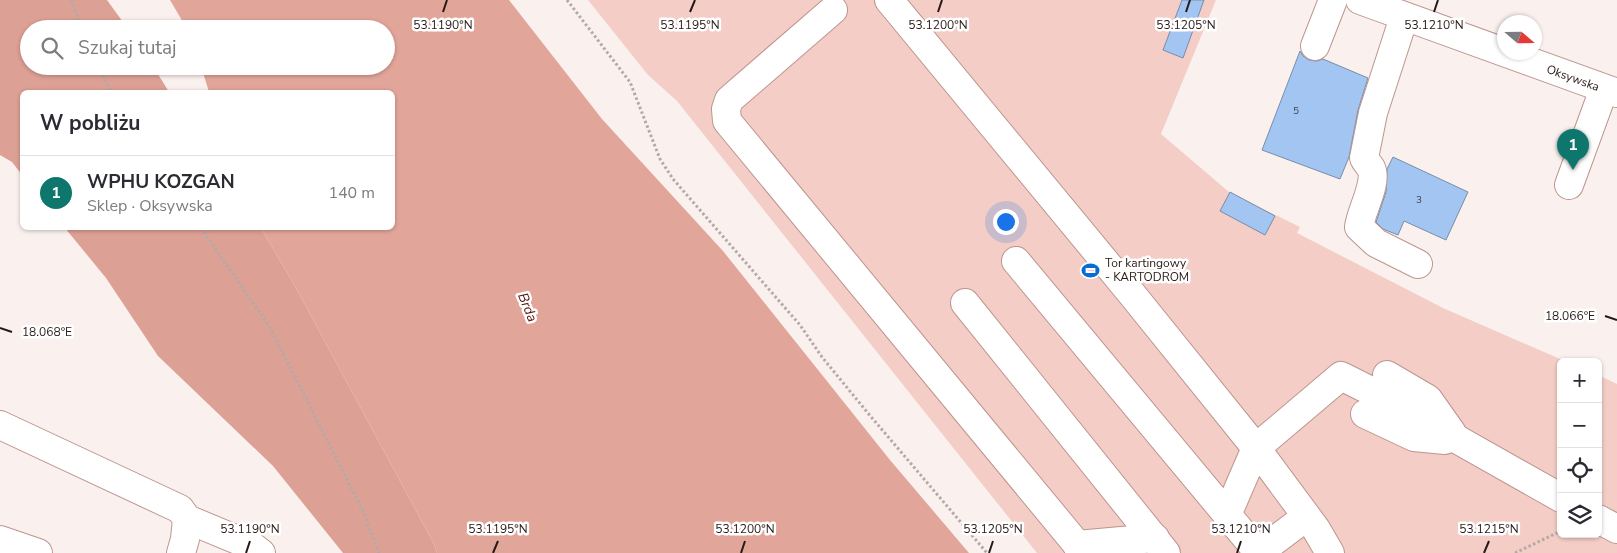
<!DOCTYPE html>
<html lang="pl">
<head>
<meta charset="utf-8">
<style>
  body { margin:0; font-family:"Nunito Sans",sans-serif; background:#f7f7f7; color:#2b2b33 }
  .controls { position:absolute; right:15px; bottom:15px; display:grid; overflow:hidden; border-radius:8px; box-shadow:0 1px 4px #0004 }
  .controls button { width:45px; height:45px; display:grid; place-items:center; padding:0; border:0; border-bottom:1px solid #e1e1e2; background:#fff; color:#2b2b33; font:25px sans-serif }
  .compass { position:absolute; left:1497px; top:15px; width:45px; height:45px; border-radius:50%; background:#fff; box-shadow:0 1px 4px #0004; rotate:110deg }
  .you { position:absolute; left:1005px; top:221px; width:18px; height:18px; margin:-12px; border:4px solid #fff; border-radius:50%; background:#1a73e8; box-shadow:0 0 0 8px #1a73e833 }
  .badge { display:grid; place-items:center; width:32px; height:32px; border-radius:50%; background:#0f766e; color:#fff; font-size:16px; font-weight:700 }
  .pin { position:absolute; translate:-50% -41px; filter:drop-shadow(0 1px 2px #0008) }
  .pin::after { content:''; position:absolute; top:26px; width:18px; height:15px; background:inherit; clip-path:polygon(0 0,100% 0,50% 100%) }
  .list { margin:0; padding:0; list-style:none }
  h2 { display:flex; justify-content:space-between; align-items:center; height:65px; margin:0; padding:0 20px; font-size:21px }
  h2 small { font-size:16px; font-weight:400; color:#7c7c81 }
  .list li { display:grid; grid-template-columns:32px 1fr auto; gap:15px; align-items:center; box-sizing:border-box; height:75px; padding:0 20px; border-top:1px solid #e1e1e2 }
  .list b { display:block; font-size:19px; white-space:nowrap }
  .list p { margin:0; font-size:16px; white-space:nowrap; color:#7c7c81 }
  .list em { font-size:16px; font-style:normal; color:#7c7c81 }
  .icon { flex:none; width:28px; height:28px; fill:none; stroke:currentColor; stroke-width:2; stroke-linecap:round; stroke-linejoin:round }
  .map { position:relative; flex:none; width:1617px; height:553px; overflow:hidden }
  .search { position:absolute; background:#fff; box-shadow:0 1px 4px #0004; left:20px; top:20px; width:375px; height:55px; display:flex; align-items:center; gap:12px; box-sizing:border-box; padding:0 18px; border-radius:28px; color:#7c7c81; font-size:19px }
  .panel { position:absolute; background:#fff; box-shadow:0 1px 4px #0004; left:20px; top:90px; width:375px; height:140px; border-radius:8px }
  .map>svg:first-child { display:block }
</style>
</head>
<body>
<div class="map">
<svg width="1617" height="553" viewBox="0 0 1617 553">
  <rect width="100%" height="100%" fill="#faf1ef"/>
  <!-- green -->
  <path fill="#f4cdc6" d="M 588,0 L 1216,0 L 1161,134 L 1229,192 L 1300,227 L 1297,233 L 1443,308 L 1567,362 L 1561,362 L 1561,534 L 1598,534 L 1598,375 L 1617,384 L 1617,553 L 1037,553 L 677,101 L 648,75 Z"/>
  <!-- forest -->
  <g fill="#dda095">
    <path d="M 0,0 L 107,0 L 128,29 L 29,29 L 29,66 L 153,66 L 169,92 L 22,92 L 22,175 L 12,162 L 0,155 Z"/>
    <path d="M 65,228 L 261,228 L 296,288 L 434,544 L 437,553 L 343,553 L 273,466 L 158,356 L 106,278 Z"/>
  </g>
  <!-- water -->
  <path fill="#e2a59a" d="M 170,0 L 509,0 L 602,119 L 723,251 L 890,460 L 969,553 L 437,553 L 434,544 L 296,288 L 261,228 L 392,228 L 392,92 L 209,92 L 201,66 L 386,66 L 386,29 L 187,29 Z"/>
  <!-- building -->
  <g fill="#a2c5f2" stroke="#788da9">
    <path d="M 1182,0 L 1204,0 L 1183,58 L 1163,50 Z"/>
    <path d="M 1300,51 L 1303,56 L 1309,60 L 1317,61 L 1323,59 L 1368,78 L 1358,110 L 1349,157 L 1340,179 L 1262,150 Z"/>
    <path d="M 1393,157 L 1468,192 L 1446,240 L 1404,221 L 1398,235 L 1383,229 L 1376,222 L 1386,192 L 1387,169 Z"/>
    <path d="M 1230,192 L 1275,216 L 1265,235 L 1220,211 Z"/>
  </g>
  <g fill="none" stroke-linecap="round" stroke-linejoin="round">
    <defs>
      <g id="minor">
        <path d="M 889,0 L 1131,293 L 1256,448 L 1316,529 L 1330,553"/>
        <path d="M 1360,0 L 1617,93"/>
        <path d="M 833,10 L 729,100 L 726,109 L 727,121 L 1084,553"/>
        <path d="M 1404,17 L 1373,113 L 1364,158 C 1366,162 1369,165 1371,168 C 1378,183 1361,210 1359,227 L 1376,243 L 1418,264"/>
        <path d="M 1315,46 L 1333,0"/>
        <path d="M 1569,185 L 1604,89"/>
        <path d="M 1016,261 L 1259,553"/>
        <path d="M 965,303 L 1166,553"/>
        <path d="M 1387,375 L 1428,399 L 1452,433"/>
        <path d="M 1365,414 L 1414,437 L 1445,440"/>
        <path d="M 0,425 L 180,509 L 187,519 L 185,539 L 181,553"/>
        <path d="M 1227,515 L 1256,448 L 1341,376 L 1377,394 L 1561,498"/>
        <path d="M 187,519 L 252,546 L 261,553"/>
        <path d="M 1598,519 L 1617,529"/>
        <path d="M 0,540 L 38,553"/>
        <path d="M 1077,545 L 1155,538"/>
        <path d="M 1258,553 L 1306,517"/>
      </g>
    </defs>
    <!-- minor casing -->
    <use href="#minor" stroke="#bd958d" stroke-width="30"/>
    <!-- path -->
    <g stroke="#b4a9a7" stroke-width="3" stroke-dasharray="2.5 2.5" stroke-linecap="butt">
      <path d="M 71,0 L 82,29"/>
      <path d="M 567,0 L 630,82 L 660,159 L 673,179 L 800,325 L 822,357 L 867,412 L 987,553"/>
      <path d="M 98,66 L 111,92"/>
      <path d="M 201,228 L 269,326 L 363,511 L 379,553"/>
      <path d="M 1515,553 L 1561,531"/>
    </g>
    <!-- minor -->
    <use href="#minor" stroke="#fff" stroke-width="28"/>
  </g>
  <!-- ticks -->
  <path fill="none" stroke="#281916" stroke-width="2" d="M 443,12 L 447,0M 690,12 L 695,0M 938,12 L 942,0M 1186,12 L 1190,0M 1434,12 L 1438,0M 1605,316 L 1617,320M 0,328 L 12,332M 246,553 L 250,541M 493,553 L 498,541M 741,553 L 745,541M 989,553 L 993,541M 1237,553 L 1241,541M 1484,553 L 1489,541"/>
  <!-- icons -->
  <defs>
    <symbol id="stadium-bare" viewBox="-9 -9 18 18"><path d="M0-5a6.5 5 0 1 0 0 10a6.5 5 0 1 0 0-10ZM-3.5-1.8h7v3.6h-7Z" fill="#076dd5" stroke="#fff" stroke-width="2.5" paint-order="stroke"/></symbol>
  </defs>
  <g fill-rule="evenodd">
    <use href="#stadium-bare" x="1078" y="258" width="25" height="25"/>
  </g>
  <g text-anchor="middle" stroke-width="5" stroke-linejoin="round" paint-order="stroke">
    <!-- number labels -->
    <g font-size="10" fill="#46444d">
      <text x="1296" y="114">5</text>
      <text x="1419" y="203">3</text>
    </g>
    <!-- street labels -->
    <g font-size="12" fill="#281916" stroke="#fff">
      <text transform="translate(1573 78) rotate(20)" y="4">Oksywska</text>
    </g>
    <!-- poi labels -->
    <g font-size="12" fill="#281916" stroke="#fff" text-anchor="start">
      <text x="1105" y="267">Tor kartingowy<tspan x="1105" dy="14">- KARTODROM</tspan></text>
    </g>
    <!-- water labels -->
    <g font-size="14" font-style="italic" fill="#591209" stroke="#fff">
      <text transform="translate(528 307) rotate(68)" y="5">Brda</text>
    </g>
  </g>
  <g font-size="12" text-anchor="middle" fill="#281916" stroke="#fff" stroke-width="5" stroke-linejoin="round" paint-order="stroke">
    <text x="938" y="29">53.1200°N</text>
    <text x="1186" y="29">53.1205°N</text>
    <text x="1434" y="29">53.1210°N</text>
    <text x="443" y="29">53.1190°N</text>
    <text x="690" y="29">53.1195°N</text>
    <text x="1570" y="320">18.066°E</text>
    <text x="47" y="336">18.068°E</text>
    <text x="250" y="533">53.1190°N</text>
    <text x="498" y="533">53.1195°N</text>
    <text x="745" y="533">53.1200°N</text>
    <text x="993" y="533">53.1205°N</text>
    <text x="1241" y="533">53.1210°N</text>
    <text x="1489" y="533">53.1215°N</text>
  </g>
</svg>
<div class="controls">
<button>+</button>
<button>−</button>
<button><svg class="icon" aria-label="locate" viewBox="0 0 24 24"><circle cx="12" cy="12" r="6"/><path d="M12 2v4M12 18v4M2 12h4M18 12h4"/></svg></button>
<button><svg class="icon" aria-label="layers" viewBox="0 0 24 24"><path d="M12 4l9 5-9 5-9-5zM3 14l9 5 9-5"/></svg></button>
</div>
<svg class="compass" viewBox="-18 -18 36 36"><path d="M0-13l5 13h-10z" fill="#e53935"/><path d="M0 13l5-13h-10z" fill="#7c7c81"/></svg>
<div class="you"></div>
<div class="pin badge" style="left:1573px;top:170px">1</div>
<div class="search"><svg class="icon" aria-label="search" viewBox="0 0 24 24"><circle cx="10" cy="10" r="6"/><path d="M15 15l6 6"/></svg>Szukaj tutaj</div>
<section class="panel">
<h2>W pobliżu<small></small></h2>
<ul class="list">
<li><span class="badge">1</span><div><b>WPHU KOZGAN</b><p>Sklep · Oksywska</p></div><em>140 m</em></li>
</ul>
</section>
</div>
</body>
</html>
